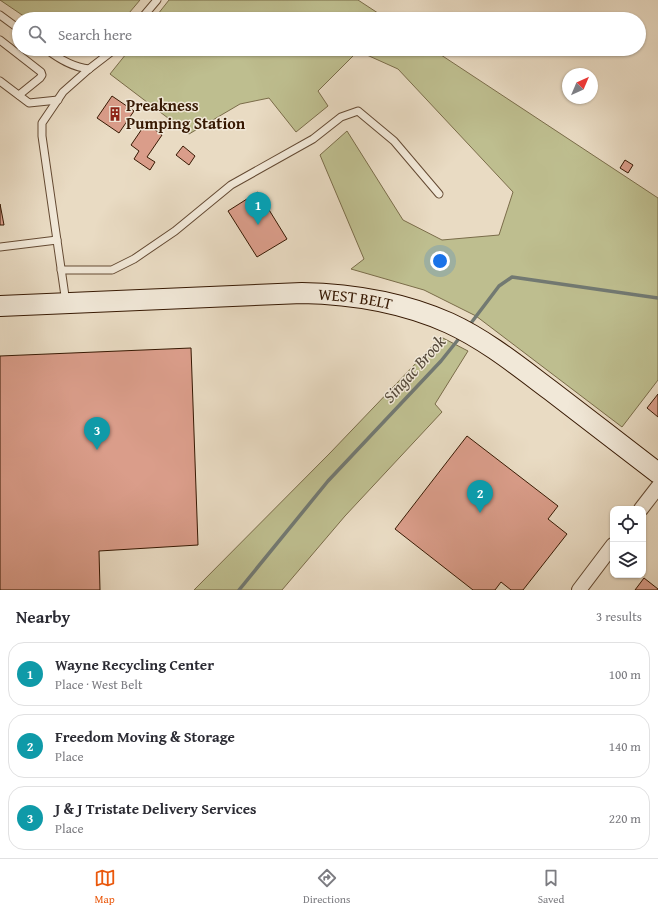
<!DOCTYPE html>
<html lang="en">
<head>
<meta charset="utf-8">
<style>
  body { margin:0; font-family:"Gentium Book Plus",serif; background:#f2f2f3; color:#2b2b33 }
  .controls { position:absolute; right:12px; bottom:12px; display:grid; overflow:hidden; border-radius:8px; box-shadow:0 1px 3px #0004 }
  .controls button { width:36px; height:36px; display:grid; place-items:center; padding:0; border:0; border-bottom:1px solid #e1e1e2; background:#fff; color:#2b2b33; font:20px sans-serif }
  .compass { position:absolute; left:562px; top:68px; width:36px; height:36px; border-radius:50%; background:#fff; box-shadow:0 1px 3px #0004; rotate:44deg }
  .you { position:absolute; left:440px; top:261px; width:14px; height:14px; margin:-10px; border:3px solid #fff; border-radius:50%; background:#1a73e8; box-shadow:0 0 0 6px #1a73e833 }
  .badge { display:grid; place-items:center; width:26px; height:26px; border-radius:50%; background:#ea580c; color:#fff; font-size:13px; font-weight:700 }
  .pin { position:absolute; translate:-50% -33px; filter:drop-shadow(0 1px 2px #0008) }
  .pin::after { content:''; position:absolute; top:21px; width:14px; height:12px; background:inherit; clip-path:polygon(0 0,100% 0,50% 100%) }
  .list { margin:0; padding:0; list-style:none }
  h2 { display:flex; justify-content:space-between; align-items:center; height:52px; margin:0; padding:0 16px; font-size:17px }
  h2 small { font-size:13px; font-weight:400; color:#7c7c81 }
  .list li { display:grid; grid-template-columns:26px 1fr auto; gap:12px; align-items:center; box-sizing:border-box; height:64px; margin:0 8px 8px; padding:0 8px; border:1px solid #e1e1e2; border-radius:16px }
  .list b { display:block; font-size:15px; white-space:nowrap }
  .list p { margin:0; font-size:13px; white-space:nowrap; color:#7c7c81 }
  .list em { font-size:13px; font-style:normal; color:#7c7c81 }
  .icon { flex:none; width:22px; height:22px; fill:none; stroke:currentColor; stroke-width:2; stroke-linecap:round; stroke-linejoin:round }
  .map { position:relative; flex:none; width:658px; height:590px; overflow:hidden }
  .search { position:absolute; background:#fff; box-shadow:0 1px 3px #0004; left:12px; right:12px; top:12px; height:44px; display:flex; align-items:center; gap:10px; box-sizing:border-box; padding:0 14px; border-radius:22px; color:#7c7c81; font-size:15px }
  .sheet { height:268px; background:#fff }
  nav { display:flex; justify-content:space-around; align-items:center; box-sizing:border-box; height:56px; border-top:1px solid #e1e1e2; background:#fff; font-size:11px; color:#7c7c81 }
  nav a { display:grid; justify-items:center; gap:2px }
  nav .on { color:#ea580c }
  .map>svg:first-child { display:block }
</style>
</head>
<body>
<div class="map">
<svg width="658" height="590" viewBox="0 0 658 590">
  <rect width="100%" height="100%" fill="#e9dbc3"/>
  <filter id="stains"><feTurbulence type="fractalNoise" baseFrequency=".005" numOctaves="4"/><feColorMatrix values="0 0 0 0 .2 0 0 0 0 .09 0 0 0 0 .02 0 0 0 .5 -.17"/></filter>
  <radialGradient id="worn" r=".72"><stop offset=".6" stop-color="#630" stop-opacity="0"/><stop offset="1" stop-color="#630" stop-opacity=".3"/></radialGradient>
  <!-- green -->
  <g fill="#bebe8f" stroke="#7a6c49">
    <path d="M 0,0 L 140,0 L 124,19 L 28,19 Z"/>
    <path d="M 169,0 L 358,0 L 387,19 L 154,19 Z"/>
    <path d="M 130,49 L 432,49 L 658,198 L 658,380 L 622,427 L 476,316 L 424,290 L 351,269 L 364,259 L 320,155 L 347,131 L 403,220 L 442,240 L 499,235 L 513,192 L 398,69 L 358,51 L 318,91 L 328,106 L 296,132 L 269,98 L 240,104 L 189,134 L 110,74 Z"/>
    <path d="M 441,337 L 468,351 L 435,404 L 442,412 L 345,516 L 282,590 L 194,590 L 330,453 Z"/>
  </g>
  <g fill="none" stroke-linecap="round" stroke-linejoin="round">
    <!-- stream -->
    <g stroke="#727972" stroke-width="3.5">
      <path d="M 468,327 L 499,286 L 512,277 L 658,298"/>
      <path d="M 239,590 L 328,481 L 441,361 L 461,336"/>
    </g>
  </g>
  <!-- building -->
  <g fill="#da9d8a" stroke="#371903">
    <path d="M 112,96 L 134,111 L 119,133 L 97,118 Z"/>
    <path d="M 146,123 L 162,135 L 147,157 L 155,162 L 150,170 L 134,159 L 139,151 L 131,145 Z"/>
    <path d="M 183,146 L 195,156 L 189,165 L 176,155 Z"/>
    <path d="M 625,160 L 633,165 L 628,173 L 620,168 Z"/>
    <path d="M 258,192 L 287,239 L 257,257 L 228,211 Z"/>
    <path d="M 0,204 L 4,225 L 0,225 Z"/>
    <path d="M 191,348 L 198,545 L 99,551 L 100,590 L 0,590 L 0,356 Z"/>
    <path d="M 658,394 L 658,417 L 647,408 Z"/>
    <path d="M 467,436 L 558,506 L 548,519 L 567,534 L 523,590 L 511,590 L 501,582 L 495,590 L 473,590 L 395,529 Z"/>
    <path d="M 644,578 L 658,589 L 658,590 L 635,590 Z"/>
  </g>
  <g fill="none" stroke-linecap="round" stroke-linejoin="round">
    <defs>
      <g id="service">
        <path d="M 0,15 L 19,29"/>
        <path d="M 141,19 L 157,0"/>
        <path d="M 0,40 L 41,72 L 42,75 L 40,78 L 19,95"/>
        <path d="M 46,49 C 59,59 72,67 89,69"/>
        <path d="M 0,81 L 29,103 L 58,100"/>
        <path d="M 0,247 L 57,240"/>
        <path d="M 61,270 L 112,270 L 134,259 L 175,231 L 231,185 L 313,139 L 341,117 L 358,111 L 394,141 L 439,194"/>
        <path d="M 66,303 L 42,136 L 42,123 L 63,92 L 89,69 L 115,49"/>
      </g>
      <g id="minor">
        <path d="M 641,509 L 658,487"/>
        <path d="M 579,590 L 613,545"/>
      </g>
      <g id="secondary">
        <path id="s1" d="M 0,306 L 302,293 C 354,294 402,302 449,323 C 486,340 518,366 550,390 C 586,418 622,445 658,473"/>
      </g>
    </defs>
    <!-- service casing -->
    <use href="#service" stroke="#644a33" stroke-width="9"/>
    <!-- minor casing -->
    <use href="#minor" stroke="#644a33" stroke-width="16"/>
    <!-- secondary casing -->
    <use href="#secondary" stroke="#371903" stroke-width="22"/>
    <!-- service -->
    <use href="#service" stroke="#f1e8d8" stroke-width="7"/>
    <!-- minor -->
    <use href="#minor" stroke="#f1e8d8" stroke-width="14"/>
    <!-- secondary -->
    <use href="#secondary" stroke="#f1e8d8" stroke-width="20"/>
  </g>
  <!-- icons -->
  <defs>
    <symbol id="building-bare" viewBox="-9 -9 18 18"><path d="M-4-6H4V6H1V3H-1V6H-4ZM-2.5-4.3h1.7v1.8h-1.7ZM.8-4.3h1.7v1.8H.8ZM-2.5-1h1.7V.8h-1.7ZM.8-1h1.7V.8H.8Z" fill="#8f2418" stroke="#f1e8d8" stroke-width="2.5" paint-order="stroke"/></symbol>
  </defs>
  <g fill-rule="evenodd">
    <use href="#building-bare" x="105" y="104" width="20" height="20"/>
  </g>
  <g text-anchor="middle" stroke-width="3" stroke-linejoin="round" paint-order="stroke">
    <!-- poi labels -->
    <g font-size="16" font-weight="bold" fill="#371903" stroke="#f1e8d8" text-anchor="start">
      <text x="126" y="111">Preakness<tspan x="126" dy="18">Pumping Station</tspan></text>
    </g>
    <!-- street labels -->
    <g font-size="16" fill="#371903" stroke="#f1e8d8">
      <text dy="6" stroke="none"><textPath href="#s1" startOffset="356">WEST BELT</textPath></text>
    </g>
    <!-- water labels -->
    <g font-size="17" font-style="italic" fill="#55493a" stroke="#f1e8d8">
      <text transform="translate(414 369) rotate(-48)" y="6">Singac Brook</text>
    </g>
  </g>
  <rect width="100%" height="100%" filter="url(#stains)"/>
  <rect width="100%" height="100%" fill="url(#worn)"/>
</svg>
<div class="controls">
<button><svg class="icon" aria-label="locate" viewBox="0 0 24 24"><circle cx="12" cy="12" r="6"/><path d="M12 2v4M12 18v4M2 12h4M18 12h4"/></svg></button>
<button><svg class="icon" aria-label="layers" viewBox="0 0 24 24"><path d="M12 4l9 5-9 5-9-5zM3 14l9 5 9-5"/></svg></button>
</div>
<svg class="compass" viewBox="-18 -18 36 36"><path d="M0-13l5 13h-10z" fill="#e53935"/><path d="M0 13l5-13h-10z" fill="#7c7c81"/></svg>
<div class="you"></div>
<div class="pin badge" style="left:258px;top:225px;background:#0f9aa8">1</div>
<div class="pin badge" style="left:480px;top:513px;background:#0f9aa8">2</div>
<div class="pin badge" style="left:97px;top:450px;background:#0f9aa8">3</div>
<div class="search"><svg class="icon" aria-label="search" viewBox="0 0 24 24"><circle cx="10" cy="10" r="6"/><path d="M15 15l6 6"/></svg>Search here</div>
</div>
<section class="sheet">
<h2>Nearby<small>3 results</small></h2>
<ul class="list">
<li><span class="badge" style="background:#0f9aa8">1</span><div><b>Wayne Recycling Center</b><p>Place · West Belt</p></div><em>100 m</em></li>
<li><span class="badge" style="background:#0f9aa8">2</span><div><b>Freedom Moving &amp; Storage</b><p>Place</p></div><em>140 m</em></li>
<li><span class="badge" style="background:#0f9aa8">3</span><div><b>J &amp; J Tristate Delivery Services</b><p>Place</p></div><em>220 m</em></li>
</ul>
</section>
<nav>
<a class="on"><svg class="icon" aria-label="map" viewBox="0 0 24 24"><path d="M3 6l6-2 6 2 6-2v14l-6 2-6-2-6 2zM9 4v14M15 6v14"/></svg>Map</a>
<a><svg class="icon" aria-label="directions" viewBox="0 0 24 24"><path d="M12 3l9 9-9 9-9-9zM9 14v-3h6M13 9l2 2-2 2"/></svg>Directions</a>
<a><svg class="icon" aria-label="saved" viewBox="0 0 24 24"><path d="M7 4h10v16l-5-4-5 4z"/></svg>Saved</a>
</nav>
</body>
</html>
